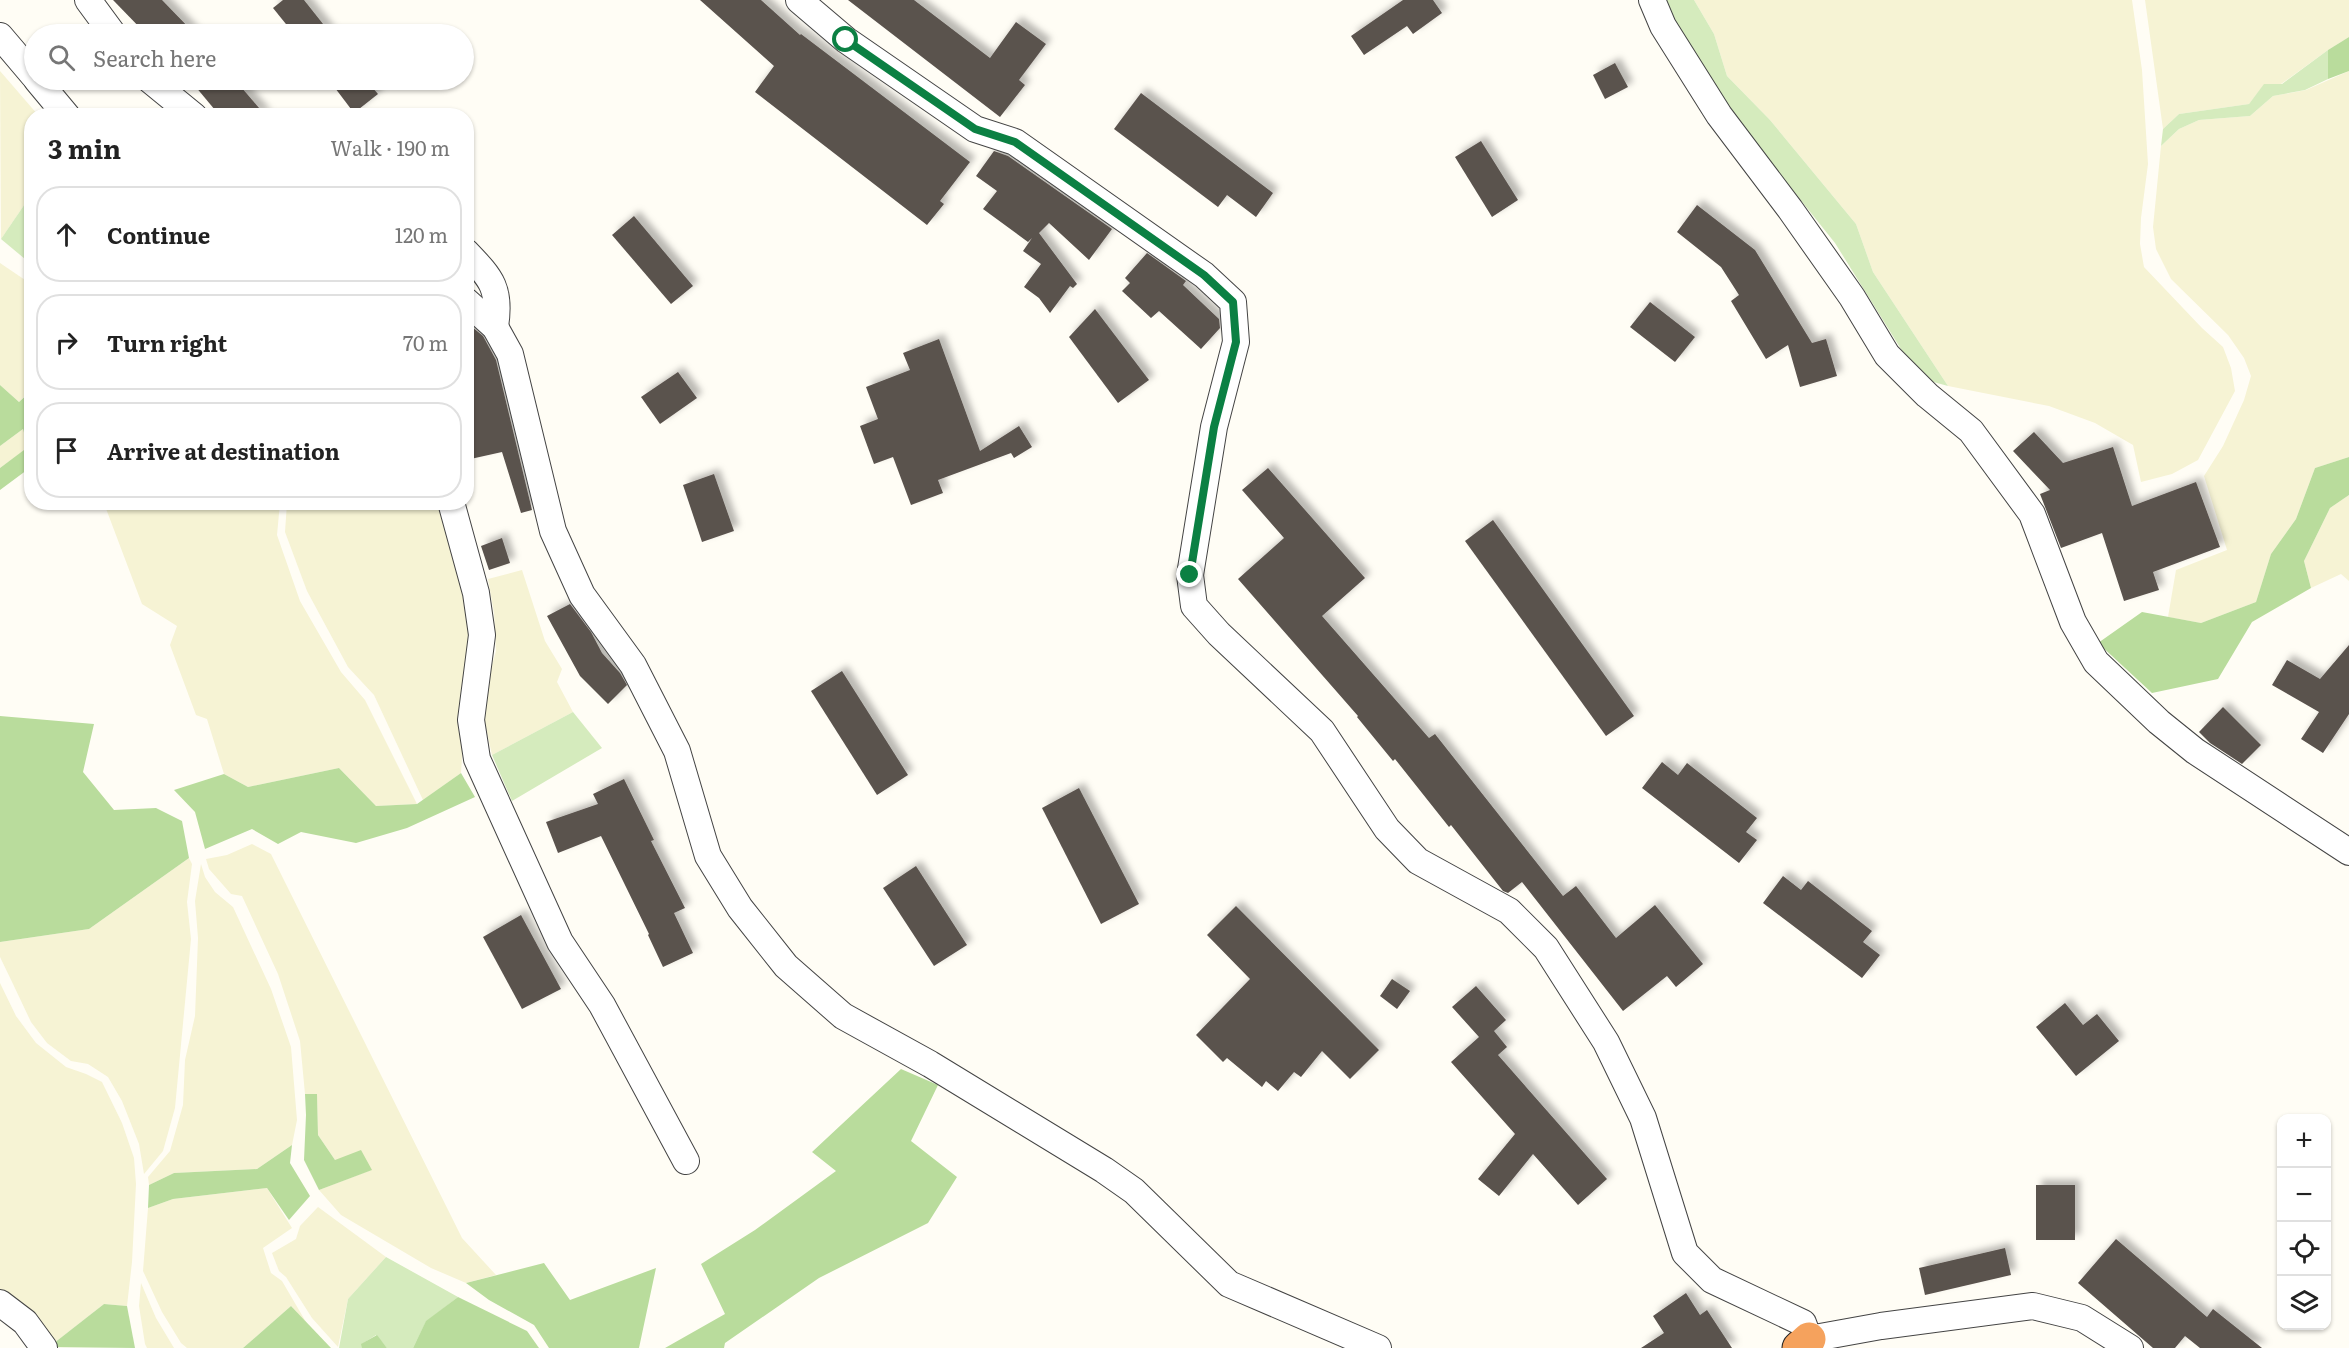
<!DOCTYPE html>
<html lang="en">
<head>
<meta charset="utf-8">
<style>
  body { margin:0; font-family:Literata,serif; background:#f6f6f6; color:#222 }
  .controls { position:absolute; right:18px; bottom:18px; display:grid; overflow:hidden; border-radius:12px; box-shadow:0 2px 4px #0004 }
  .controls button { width:54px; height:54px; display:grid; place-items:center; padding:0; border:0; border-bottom:2px solid #e0e0e0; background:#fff; color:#222; font:30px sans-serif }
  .stop { position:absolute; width:18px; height:18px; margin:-14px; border:4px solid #0b8043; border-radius:50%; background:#fff }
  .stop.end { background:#0b8043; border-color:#fff; box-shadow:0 2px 6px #0008 }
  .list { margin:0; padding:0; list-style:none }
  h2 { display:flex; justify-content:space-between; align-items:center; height:78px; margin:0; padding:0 24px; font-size:26px }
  h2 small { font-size:20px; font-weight:400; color:#767676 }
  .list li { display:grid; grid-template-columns:39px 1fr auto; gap:18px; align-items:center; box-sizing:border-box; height:96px; margin:0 12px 12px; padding:0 12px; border:2px solid #e0e0e0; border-radius:24px }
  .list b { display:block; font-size:22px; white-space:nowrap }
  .list em { font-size:20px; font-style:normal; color:#767676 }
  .icon { flex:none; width:33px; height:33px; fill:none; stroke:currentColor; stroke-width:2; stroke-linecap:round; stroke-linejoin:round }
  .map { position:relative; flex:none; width:2349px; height:1348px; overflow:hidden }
  .search { position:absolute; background:#fff; box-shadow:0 2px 4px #0004; left:24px; top:24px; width:450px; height:66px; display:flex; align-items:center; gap:15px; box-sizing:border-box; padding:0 21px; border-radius:33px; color:#767676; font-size:22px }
  .panel { position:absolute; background:#fff; box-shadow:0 2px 4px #0004; left:24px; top:108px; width:450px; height:402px; border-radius:24px }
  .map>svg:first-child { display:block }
</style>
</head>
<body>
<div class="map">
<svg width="2349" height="1348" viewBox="0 0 2349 1348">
  <defs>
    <filter id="shadow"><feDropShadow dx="5.5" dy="-5.5" stdDeviation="3" flood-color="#0004"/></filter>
  </defs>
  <rect width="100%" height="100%" fill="#fffdf5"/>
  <!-- farmland -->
  <g fill="#f6f3d4">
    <path d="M 1694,0 L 2132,0 L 2142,70 L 2148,164 L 2141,218 L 2140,244 L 2144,267 L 2202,328 L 2223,347 L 2231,368 L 2235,391 L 2198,460 L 2172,474 L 2141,482 L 2133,445 L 2095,423 L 2049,406 L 1948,386 L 1873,272 L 1856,224 L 1770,120 L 1727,76 L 1714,34 Z"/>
    <path d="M 2145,0 L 2349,0 L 2349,37 L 2328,50 L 2281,84 L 2264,85 L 2249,104 L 2179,114 L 2163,129 Z"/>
    <path d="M 0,71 L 38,115 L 32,116 L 31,195 L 1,239 Z"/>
    <path d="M 2349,71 L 2349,457 L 2315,468 L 2296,519 L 2271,554 L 2256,602 L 2201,623 L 2168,617 L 2176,570 L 2227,550 L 2204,476 L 2223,446 L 2244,400 L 2251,376 L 2244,358 L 2228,335 L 2171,279 L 2156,249 L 2153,227 L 2161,146 L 2179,129 L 2199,120 L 2250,116 L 2273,96 L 2306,90 Z"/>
    <path d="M 0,263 L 31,284 L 31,390 L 19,402 L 0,385 Z"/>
    <path d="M 23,429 L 29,447 L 0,468 L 0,446 Z"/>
    <path d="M 2349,495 L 2349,581 L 2341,574 L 2311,588 L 2304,561 L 2330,508 Z"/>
    <path d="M 108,502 L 280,503 L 277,535 L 300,601 L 341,672 L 365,700 L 417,804 L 376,806 L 339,768 L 248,787 L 224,774 L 207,719 L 196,715 L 170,645 L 177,626 L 142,604 L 105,506 Z"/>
    <path d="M 287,503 L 441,503 L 449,545 L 465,592 L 471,638 L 458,715 L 463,743 L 461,773 L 423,800 L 374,695 L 348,667 L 307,591 L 285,532 Z"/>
    <path d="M 522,570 L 545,641 L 562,669 L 557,682 L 573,712 L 492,755 L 484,719 L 487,682 L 496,651 L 494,613 L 488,579 Z"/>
    <path d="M 252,844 L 271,854 L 462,1238 L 496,1275 L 466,1283 L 431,1268 L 341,1215 L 319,1190 L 371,1170 L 335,1160 L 318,1135 L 317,1095 L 305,1094 L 300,1041 L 278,974 L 242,896 L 231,894 L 209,869 L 206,859 L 227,855 Z"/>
    <path d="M 189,858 L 192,864 L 187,902 L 191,939 L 175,1108 L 163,1151 L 144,1174 L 139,1144 L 122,1101 L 108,1077 L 88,1064 L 71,1061 L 47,1043 L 31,1022 L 13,984 L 0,957 L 0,942 L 89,929 Z"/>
    <path d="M 201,864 L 205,877 L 215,892 L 233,907 L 271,989 L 291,1047 L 297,1120 L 292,1145 L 257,1169 L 174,1173 L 149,1185 L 148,1177 L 170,1151 L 183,1105 L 185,1060 L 195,1016 L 198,938 L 195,901 Z"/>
    <path d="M 0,983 L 16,1016 L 36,1043 L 66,1067 L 86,1074 L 102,1082 L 122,1123 L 134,1158 L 136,1184 L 132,1262 L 127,1306 L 104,1304 L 49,1347 L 0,1297 Z"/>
    <path d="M 267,1188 L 292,1228 L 263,1248 L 271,1273 L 282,1281 L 306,1322 L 291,1306 L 243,1348 L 187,1348 L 181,1343 L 162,1312 L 143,1271 L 148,1208 L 173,1199 Z"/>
    <path d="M 318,1207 L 386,1257 L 348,1299 L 338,1347 L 312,1318 L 286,1277 L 279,1271 L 272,1253 L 296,1239 L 300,1226 Z"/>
    <path d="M 141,1283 L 156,1318 L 174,1348 L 147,1348 L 145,1344 L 139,1306 Z"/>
  </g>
  <!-- green -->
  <g fill="#d5ebbd">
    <path d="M 1665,0 L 1694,0 L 1714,34 L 1727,76 L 1770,120 L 1856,224 L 1873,272 L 1948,386 L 1919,378 L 1835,243 L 1696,69 Z"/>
    <path d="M 2328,50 L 2328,79 L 2305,90 L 2273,96 L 2250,116 L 2199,120 L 2179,129 L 2161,146 L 2163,129 L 2179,114 L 2249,104 L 2264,84 L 2282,84 Z"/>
    <path d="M 31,195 L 31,264 L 1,239 Z"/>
    <path d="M 573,712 L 602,748 L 512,801 L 492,755 Z"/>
    <path d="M 386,1257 L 458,1297 L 426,1322 L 413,1348 L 387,1348 L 376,1335 L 362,1344 L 362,1348 L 339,1348 L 348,1299 Z"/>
  </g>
  <!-- forest -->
  <g fill="#b9dc9c">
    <path d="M 2349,37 L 2349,71 L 2328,79 L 2328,50 Z"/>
    <path d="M 0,385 L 19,402 L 32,390 L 31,467 L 0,490 L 0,468 L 28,447 L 23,429 L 0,446 Z"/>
    <path d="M 2349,457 L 2349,495 L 2330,508 L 2304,561 L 2311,588 L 2252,622 L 2218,679 L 2152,693 L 2098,643 L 2142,612 L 2201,623 L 2256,602 L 2271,554 L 2296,519 L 2315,468 Z"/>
    <path d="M 0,716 L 94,724 L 83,772 L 114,810 L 156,808 L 182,821 L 189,858 L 89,929 L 0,942 Z"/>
    <path d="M 339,768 L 376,806 L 417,804 L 461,773 L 475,797 L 407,828 L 356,843 L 301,832 L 278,844 L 252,829 L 205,849 L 195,812 L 174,790 L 224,774 L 248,787 Z"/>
    <path d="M 901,1069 L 938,1085 L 911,1141 L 957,1177 L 928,1223 L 819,1278 L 725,1343 L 724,1348 L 665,1348 L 725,1314 L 701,1264 L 755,1230 L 836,1171 L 812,1152 Z"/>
    <path d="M 305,1094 L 317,1094 L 318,1135 L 335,1160 L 361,1150 L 372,1170 L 319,1190 L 304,1160 L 306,1115 Z"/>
    <path d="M 292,1145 L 290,1163 L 310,1196 L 289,1220 L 267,1188 L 173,1199 L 148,1208 L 149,1185 L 174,1173 L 257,1169 Z"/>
    <path d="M 544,1263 L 570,1300 L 656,1268 L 639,1348 L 549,1348 L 534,1325 L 489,1300 L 466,1283 Z"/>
    <path d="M 458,1297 L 527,1331 L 539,1348 L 413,1348 L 426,1321 Z"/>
    <path d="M 104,1304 L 127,1306 L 135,1348 L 49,1347 Z"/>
    <path d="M 291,1306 L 331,1348 L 243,1348 Z"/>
    <path d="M 377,1335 L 387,1348 L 362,1348 L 361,1344 Z"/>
  </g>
  <!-- building -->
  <g fill="#5a524d" filter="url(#shadow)">
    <path d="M 113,0 L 162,0 L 195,34 L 146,34 Z"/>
    <path d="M 283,0 L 304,0 L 331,34 L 294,34 L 273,8 Z"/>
    <path d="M 700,0 L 761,0 L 800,35 L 801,34 L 970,162 L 940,201 L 944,204 L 927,225 L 755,92 L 774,66 Z"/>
    <path d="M 848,0 L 914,0 L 990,58 L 1016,22 L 1046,44 L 1019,80 L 1025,85 L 1000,117 Z"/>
    <path d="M 1403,0 L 1433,0 L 1442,13 L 1413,34 L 1407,26 L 1364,55 L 1351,36 Z"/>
    <path d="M 1615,63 L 1628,87 L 1605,99 L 1593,75 Z"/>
    <path d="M 190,80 L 235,80 L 266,116 L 220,116 Z"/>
    <path d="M 329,80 L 366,80 L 378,94 L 354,113 Z"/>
    <path d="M 1141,93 L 1273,193 L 1256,217 L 1227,195 L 1218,207 L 1114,129 Z"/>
    <path d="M 1481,141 L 1518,200 L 1492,217 L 1455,157 Z"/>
    <path d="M 994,151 L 1008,156 L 1112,229 L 1089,260 L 1049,223 L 1039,233 L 1077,284 L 1073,288 L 1070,286 L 1050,313 L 1039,298 L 1024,287 L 1041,264 L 1023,251 L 1032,238 L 1028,242 L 983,209 L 997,191 L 976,176 Z"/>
    <path d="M 1697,205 L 1755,250 L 1812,343 L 1826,339 L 1837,376 L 1800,387 L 1788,345 L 1766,359 L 1731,301 L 1739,295 L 1721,267 L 1677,232 Z"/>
    <path d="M 634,216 L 693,286 L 671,304 L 612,235 Z"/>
    <path d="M 1147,253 L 1186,281 L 1183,285 L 1219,319 L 1220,328 L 1201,349 L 1159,311 L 1151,318 L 1122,291 L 1130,283 L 1125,278 Z"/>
    <path d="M 1650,302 L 1695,337 L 1675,362 L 1630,327 Z"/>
    <path d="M 1095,309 L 1149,380 L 1118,403 L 1069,337 Z"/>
    <path d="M 466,322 L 483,336 L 496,360 L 532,510 L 521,513 L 502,452 L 466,460 Z"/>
    <path d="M 939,339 L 980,451 L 1019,426 L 1032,447 L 1014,458 L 1011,453 L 938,480 L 943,493 L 911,505 L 893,457 L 874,464 L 860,426 L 878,419 L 866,387 L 910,370 L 903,353 Z"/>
    <path d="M 678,372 L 697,398 L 660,424 L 641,397 Z"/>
    <path d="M 2034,432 L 2063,463 L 2113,447 L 2132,506 L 2196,482 L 2220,547 L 2153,572 L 2159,590 L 2124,601 L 2102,533 L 2061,548 L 2040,494 L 2050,490 L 2013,451 Z"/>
    <path d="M 1268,468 L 1365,578 L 1322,616 L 1429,738 L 1435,734 L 1563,896 L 1576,886 L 1616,938 L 1655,905 L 1703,964 L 1676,987 L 1667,976 L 1623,1011 L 1522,882 L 1508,893 L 1503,891 L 1451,825 L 1449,827 L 1395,759 L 1393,761 L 1357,717 L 1358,716 L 1238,579 L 1284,538 L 1242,490 Z"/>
    <path d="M 714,474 L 734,531 L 702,542 L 683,485 Z"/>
    <path d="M 1493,520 L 1634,716 L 1606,736 L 1465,541 Z"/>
    <path d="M 502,538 L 510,563 L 489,570 L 481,546 Z"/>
    <path d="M 570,604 L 591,632 L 602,653 L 620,673 L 627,685 L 608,704 L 580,676 L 547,616 Z"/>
    <path d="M 2349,645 L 2349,714 L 2323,753 L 2301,739 L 2319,712 L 2272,685 L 2287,660 L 2320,679 Z"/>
    <path d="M 842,671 L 908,775 L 877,795 L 811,691 Z"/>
    <path d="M 2223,707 L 2261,745 L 2242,764 L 2210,743 L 2199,732 Z"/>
    <path d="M 1662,762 L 1678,775 L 1687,763 L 1757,818 L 1746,832 L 1757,840 L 1739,863 L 1642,788 Z"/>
    <path d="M 624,779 L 654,840 L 651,841 L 685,908 L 674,913 L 693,953 L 663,967 L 648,935 L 649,934 L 601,836 L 558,853 L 546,822 L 598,804 L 593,794 Z"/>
    <path d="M 1079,788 L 1139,904 L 1101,924 L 1042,808 Z"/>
    <path d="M 916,866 L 967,945 L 934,966 L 883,888 Z"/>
    <path d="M 1783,876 L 1801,890 L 1808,881 L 1872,931 L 1863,942 L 1880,955 L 1862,978 L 1763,903 Z"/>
    <path d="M 1236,906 L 1379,1050 L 1350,1079 L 1322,1051 L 1301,1077 L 1294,1072 L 1278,1091 L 1266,1081 L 1262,1087 L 1227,1058 L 1223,1062 L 1196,1035 L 1250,979 L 1207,935 Z"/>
    <path d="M 521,915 L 561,989 L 522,1009 L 483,937 Z"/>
    <path d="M 1392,979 L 1410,991 L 1397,1009 L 1380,996 Z"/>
    <path d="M 1476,986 L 1506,1020 L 1494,1031 L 1507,1047 L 1498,1055 L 1607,1179 L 1578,1205 L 1533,1154 L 1499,1196 L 1478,1179 L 1515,1134 L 1451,1062 L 1479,1037 L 1452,1007 Z"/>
    <path d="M 2065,1003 L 2083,1025 L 2097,1014 L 2119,1041 L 2076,1076 L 2036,1027 Z"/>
    <rect x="2036" y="1185" width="39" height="55"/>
    <path d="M 2116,1239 L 2207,1317 L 2213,1309 L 2262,1348 L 2200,1348 L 2185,1336 L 2175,1348 L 2153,1348 L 2078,1283 Z"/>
    <path d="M 2005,1248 L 2011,1275 L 1925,1295 L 1919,1268 Z"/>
    <path d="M 1686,1293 L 1700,1315 L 1707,1310 L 1732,1348 L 1641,1348 L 1664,1333 L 1653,1316 Z"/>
  </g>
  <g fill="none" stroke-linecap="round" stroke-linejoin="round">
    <defs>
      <g id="street">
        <path d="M 88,0 L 113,34"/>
        <path d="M 799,0 L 846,40 L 975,129 L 1015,142 L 1204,275 L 1233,302 L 1236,342 L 1214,427 L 1190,575 L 1194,606 L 1219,634 L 1322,731 L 1387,829 L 1418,861 L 1509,911 L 1546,948 L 1606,1042 L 1643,1118 L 1685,1253 L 1712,1280 L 1803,1323 L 1809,1339 L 1881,1326 L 2033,1306 L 2082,1318 L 2130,1348"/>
        <path d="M 1652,0 L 1663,26 L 1719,115 L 1790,209 L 1852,297 L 1887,355 L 1927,395 L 1971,431 L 2032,514 L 2073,622 L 2096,662 L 2159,722 L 2195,751 L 2349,852"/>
        <path d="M 0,36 L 34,76"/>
        <path d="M 37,80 L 67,116"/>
        <path d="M 150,80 L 194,116"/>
        <path d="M 466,252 C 492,279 501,289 495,327"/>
        <path d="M 466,301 L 495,327 L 510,354 L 553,531 L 582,595 L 633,665 L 677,751 L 708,856 L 740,908 L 786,966 L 843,1016 L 930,1064 L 1104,1170 L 1134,1191 L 1229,1284 L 1378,1348"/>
        <path d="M 451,502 L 476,593 L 482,635 L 471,720 L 477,759 L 560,942 L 602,1005 L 686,1161"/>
        <path d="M 0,1303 L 25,1322 L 44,1348"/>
      </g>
      <path id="highway" d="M 1799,1348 L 1809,1339"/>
    </defs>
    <!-- street casing -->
    <use href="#street" stroke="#444" stroke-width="28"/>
    <!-- highway casing -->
    <use href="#highway" stroke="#222" stroke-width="35"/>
    <!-- street -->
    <use href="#street" stroke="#fff" stroke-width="26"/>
    <!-- highway -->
    <use href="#highway" stroke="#f5a25d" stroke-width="33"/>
  </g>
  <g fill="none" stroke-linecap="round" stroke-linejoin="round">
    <!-- route -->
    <path stroke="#0b8043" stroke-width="8" d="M 846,40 L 975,129 L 1015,142 L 1204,275 L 1233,302 L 1236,342 L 1214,427 L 1190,575"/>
  </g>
</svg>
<div class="controls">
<button>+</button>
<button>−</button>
<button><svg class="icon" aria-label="locate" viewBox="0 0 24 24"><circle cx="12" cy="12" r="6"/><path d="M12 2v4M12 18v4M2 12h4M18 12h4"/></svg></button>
<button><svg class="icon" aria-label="layers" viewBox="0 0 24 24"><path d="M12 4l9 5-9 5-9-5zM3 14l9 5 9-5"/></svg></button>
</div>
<div class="stop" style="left:846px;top:40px"></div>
<div class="stop end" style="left:1190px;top:575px"></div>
<div class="search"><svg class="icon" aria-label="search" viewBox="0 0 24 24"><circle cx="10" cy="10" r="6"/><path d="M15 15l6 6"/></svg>Search here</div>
<section class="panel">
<h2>3 min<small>Walk · 190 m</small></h2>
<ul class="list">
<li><svg class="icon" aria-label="ahead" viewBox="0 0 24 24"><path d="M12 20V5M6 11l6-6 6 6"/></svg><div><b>Continue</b></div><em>120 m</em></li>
<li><svg class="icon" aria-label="right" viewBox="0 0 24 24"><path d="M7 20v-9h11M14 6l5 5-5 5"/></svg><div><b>Turn right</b></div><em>70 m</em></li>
<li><svg class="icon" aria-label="arrive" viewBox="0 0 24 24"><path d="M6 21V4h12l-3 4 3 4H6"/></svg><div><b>Arrive at destination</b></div></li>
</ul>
</section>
</div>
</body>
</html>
